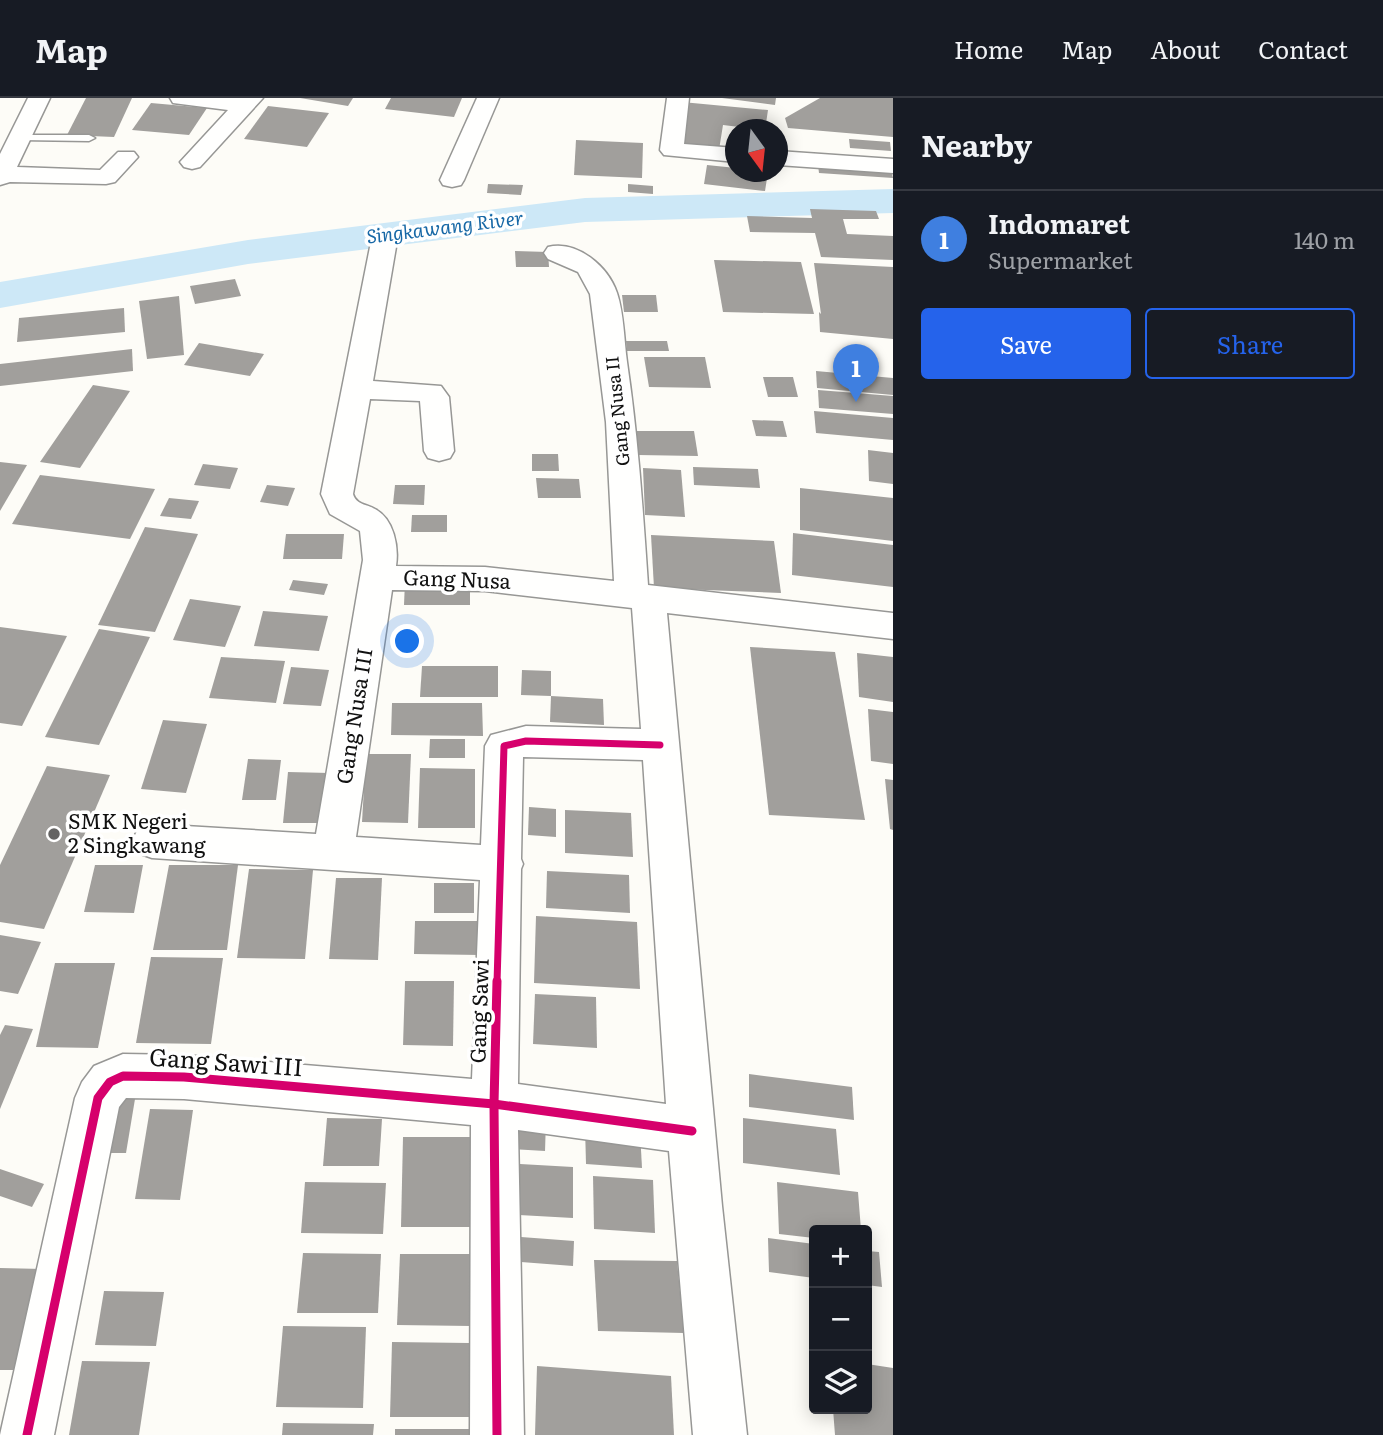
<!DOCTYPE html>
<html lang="en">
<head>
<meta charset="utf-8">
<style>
  body { margin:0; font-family:Literata,serif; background:#242831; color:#f1f3f6 }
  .controls { position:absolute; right:21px; bottom:21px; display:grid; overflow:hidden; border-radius:7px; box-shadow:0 4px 18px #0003 }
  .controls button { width:63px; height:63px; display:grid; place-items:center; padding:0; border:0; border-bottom:2px solid #363941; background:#171b24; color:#f1f3f6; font:35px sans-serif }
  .compass { position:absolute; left:725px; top:21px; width:63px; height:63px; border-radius:50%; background:#171b24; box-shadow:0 4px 18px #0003; rotate:165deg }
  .you { position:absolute; left:408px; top:544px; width:24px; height:24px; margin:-18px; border:5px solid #fff; border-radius:50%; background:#1a73e8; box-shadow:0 0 0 10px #1a73e833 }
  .badge { display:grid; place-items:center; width:46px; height:46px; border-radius:50%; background:#2563eb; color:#fff; font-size:23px; font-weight:700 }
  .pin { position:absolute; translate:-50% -58px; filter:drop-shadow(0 2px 4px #0008) }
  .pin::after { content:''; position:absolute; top:37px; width:24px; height:21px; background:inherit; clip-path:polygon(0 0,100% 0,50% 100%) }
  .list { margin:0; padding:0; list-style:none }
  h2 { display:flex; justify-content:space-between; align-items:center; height:91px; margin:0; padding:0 28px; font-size:30px }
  h2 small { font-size:23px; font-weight:400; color:#9ea1a6 }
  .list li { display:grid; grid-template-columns:46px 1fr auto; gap:21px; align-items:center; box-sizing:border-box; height:98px; padding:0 28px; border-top:2px solid #363941 }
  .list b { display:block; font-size:26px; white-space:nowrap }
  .list p { margin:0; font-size:23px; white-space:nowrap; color:#9ea1a6 }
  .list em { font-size:23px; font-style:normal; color:#9ea1a6 }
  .actions { display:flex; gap:14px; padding:21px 28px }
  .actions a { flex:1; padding:16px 0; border:2px solid #2563eb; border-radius:7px; text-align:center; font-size:24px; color:#2563eb }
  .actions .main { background:#2563eb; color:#fff }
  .icon { flex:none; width:38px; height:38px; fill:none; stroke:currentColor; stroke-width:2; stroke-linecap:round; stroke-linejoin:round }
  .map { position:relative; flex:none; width:893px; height:1337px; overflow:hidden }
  header { display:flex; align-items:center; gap:42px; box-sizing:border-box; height:98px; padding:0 35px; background:#171b24; border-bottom:2px solid #363941 }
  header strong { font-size:33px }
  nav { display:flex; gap:38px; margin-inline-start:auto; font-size:24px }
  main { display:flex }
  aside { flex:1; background:#171b24 }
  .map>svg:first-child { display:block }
</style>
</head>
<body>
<header>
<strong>Map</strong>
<nav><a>Home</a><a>Map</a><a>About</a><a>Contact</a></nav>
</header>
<main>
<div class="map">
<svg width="893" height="1337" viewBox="0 0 893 1337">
  <rect width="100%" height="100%" fill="#fdfcf7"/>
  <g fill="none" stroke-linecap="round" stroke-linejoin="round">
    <!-- river -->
    <path fill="#cde8f7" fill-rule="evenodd" d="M 893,91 L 893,115 L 585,124 L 248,166 L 0,210 L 0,184 L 248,142 L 585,100 Z"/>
  </g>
  <!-- building -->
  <g fill="#a19f9c">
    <path d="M 86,0 L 132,0 L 114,39 L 67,37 Z"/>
    <path d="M 300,0 L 353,0 L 348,8 Z"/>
    <path d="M 391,0 L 462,0 L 454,19 L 385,11 Z"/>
    <path d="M 722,0 L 776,0 L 775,7 Z"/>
    <path d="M 820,0 L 893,0 L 893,39 L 788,30 L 785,20 Z"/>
    <path d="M 682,4 L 768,12 L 765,32 L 723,27 L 719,52 L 672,47 Z"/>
    <path d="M 151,5 L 207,10 L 189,37 L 132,32 Z"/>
    <path d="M 268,8 L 329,15 L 307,49 L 244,41 Z"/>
    <path d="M 849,41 L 890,44 L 891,53 L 850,50 Z"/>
    <path d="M 576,42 L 643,45 L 642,80 L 574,77 Z"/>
    <path d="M 707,67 L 736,70 L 736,74 L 768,74 L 765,93 L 704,86 Z"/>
    <path d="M 818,67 L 891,71 L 893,80 L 819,75 Z"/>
    <path d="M 488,86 L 523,87 L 521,97 L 487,95 Z"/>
    <path d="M 628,86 L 653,88 L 653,96 L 628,94 Z"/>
    <path d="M 810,111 L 876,113 L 879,121 L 843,121 L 847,136 L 893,138 L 893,162 L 821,159 L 815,135 L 750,134 L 747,118 L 812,120 Z"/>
    <path d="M 515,153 L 548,154 L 549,169 L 516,169 Z"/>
    <path d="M 714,162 L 801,164 L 814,216 L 723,214 Z"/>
    <path d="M 814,165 L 893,169 L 893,241 L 820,234 L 819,214 L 821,216 Z"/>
    <path d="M 235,181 L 241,198 L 195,206 L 190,188 Z"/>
    <path d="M 622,197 L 656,197 L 658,214 L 624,214 Z"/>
    <path d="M 179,198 L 184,257 L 147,261 L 139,203 Z"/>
    <path d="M 124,210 L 125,234 L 17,244 L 19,220 Z"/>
    <path d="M 626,243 L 667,243 L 669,253 L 627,253 Z"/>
    <path d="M 199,245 L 264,256 L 250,278 L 184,267 Z"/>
    <path d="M 132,251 L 133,273 L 0,288 L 0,266 Z"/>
    <path d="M 644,259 L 705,259 L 711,290 L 649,289 Z"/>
    <path d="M 816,273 L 893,280 L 893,297 L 817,290 Z"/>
    <path d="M 763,279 L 793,279 L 798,299 L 768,299 Z"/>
    <path d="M 93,287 L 130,293 L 80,370 L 40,364 Z"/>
    <path d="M 818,292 L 893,298 L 893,316 L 819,310 Z"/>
    <path d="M 814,313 L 893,320 L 893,342 L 816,335 Z"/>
    <path d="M 752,322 L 783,323 L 787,339 L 756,338 Z"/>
    <path d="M 635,333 L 694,333 L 698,358 L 638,357 Z"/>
    <path d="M 868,352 L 893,355 L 893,386 L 869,383 Z"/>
    <path d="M 532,356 L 558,356 L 559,373 L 532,373 Z"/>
    <path d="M 0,364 L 27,367 L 0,413 Z"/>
    <path d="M 203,366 L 238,370 L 230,391 L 194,387 Z"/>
    <path d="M 693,369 L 758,371 L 760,390 L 694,387 Z"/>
    <path d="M 643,370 L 681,372 L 685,419 L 645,417 Z"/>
    <path d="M 40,377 L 155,391 L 130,441 L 12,426 Z"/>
    <path d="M 536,380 L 579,381 L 581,400 L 538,400 Z"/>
    <path d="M 267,387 L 295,390 L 288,408 L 260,404 Z"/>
    <path d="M 395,387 L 425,387 L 424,407 L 393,406 Z"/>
    <path d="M 800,390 L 893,400 L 893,443 L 800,432 Z"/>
    <path d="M 169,400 L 199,403 L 191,421 L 160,418 Z"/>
    <path d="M 412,417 L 447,417 L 447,434 L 411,434 Z"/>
    <path d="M 145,429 L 198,436 L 155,534 L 98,527 Z"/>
    <path d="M 793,435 L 893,447 L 893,489 L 792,477 Z"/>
    <path d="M 286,436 L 344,436 L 342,461 L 283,461 Z"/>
    <path d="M 651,437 L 774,443 L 781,495 L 654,490 Z"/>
    <path d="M 293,482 L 328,486 L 324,497 L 289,492 Z"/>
    <path d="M 405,483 L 470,483 L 470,507 L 404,507 Z"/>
    <path d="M 190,501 L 241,508 L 225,549 L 173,542 Z"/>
    <path d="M 263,513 L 328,518 L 319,553 L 254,548 Z"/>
    <path d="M 0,529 L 67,538 L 22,628 L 0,625 Z"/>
    <path d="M 99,531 L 150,539 L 99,647 L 45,639 Z"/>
    <path d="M 750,549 L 835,554 L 865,722 L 769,717 Z"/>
    <path d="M 857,555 L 893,559 L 893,604 L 859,599 Z"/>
    <path d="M 221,559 L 285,563 L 276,605 L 209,600 Z"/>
    <path d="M 422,568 L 498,568 L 498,599 L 420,599 Z"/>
    <path d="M 291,569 L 329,572 L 321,608 L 283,606 Z"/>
    <path d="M 522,572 L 551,573 L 551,598 L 521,597 Z"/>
    <path d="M 551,598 L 603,601 L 604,627 L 550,624 Z"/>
    <path d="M 392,605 L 482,605 L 483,638 L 391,637 Z"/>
    <path d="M 868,611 L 893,614 L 893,666 L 871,663 Z"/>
    <path d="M 163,622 L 207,626 L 186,695 L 141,691 Z"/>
    <path d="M 430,641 L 465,641 L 465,660 L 429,660 Z"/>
    <path d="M 366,656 L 411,656 L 408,725 L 362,724 Z"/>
    <path d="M 248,661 L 281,662 L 276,702 L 242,702 Z"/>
    <path d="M 47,668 L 110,677 L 44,831 L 0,824 L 0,767 Z"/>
    <path d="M 420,670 L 475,671 L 475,730 L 418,730 Z"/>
    <path d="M 288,674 L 330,675 L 325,725 L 283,725 Z"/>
    <path d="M 885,681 L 893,682 L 893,732 L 890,731 Z"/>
    <path d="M 529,709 L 556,711 L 556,739 L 528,737 Z"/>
    <path d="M 565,712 L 631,715 L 633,759 L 565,755 Z"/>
    <path d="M 95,767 L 143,767 L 134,815 L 84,814 Z"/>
    <path d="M 169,767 L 238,767 L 227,852 L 153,852 Z"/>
    <path d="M 249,771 L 313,772 L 305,861 L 237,860 Z"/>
    <path d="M 547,773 L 629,777 L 630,815 L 546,810 Z"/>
    <path d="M 336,780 L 382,780 L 378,862 L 329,861 Z"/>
    <rect x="434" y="785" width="40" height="30"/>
    <path d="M 536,818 L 637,824 L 640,891 L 534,885 Z"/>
    <path d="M 415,823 L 480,823 L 480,857 L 414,856 Z"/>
    <path d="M 0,837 L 41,844 L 18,896 L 0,893 Z"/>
    <path d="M 151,859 L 223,860 L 211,946 L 136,945 Z"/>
    <path d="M 55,865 L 115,865 L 98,950 L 36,949 Z"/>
    <path d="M 405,883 L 454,883 L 453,948 L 403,947 Z"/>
    <path d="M 535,896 L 596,899 L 597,950 L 533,946 Z"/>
    <path d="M 5,927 L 33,931 L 0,1011 L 0,937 Z"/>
    <path d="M 749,976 L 852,989 L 854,1022 L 749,1009 Z"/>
    <path d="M 106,1000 L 135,1001 L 126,1055 L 95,1055 Z"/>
    <path d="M 150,1011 L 193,1012 L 180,1102 L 135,1101 Z"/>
    <path d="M 512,1018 L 546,1021 L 545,1053 L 511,1051 Z"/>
    <path d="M 327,1020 L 382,1021 L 379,1068 L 323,1068 Z"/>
    <path d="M 743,1020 L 836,1031 L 840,1077 L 743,1065 Z"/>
    <path d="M 585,1029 L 640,1033 L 642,1070 L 586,1066 Z"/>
    <path d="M 403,1039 L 476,1039 L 476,1129 L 401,1129 Z"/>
    <path d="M 520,1066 L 573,1069 L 573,1120 L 519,1117 Z"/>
    <path d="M 0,1071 L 44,1086 L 32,1109 L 0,1098 Z"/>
    <path d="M 593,1078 L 653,1082 L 655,1135 L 594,1131 Z"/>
    <path d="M 305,1084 L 386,1085 L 383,1136 L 301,1135 Z"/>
    <path d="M 777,1084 L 858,1094 L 861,1132 L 814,1132 L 814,1140 L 779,1136 Z"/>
    <path d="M 521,1139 L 574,1143 L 573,1168 L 521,1164 Z"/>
    <path d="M 768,1140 L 814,1146 L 814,1180 L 769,1174 Z"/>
    <path d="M 867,1153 L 879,1154 L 882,1189 L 867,1187 Z"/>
    <path d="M 303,1155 L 381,1156 L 378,1215 L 297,1215 Z"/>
    <path d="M 400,1156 L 472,1156 L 471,1228 L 397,1227 Z"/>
    <path d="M 594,1162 L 677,1163 L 684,1235 L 598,1233 Z"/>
    <path d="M 0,1170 L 43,1171 L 23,1272 L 0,1272 Z"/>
    <path d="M 104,1193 L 164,1194 L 156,1248 L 95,1247 Z"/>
    <path d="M 283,1228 L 366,1229 L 363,1310 L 276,1309 Z"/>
    <path d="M 392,1244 L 469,1245 L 469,1319 L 390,1319 Z"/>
    <path d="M 82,1263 L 150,1264 L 139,1337 L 69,1337 Z"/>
    <path d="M 867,1266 L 893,1270 L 893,1337 L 835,1337 L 833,1311 L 867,1311 Z"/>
    <path d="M 537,1268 L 671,1278 L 674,1337 L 535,1337 Z"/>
    <path d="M 283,1325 L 374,1326 L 373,1337 L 282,1337 Z"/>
    <rect x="395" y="1331" width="86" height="6"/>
  </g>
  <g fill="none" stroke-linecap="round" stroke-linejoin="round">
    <defs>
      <path id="service" d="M 16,37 L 89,37 L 95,40 L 89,43 L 20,42 L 16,41 Z"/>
      <g id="minor">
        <path d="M 28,0 L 50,0 L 17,69 L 100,72 L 118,54 L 134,54 L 138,59 L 115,84 L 106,86 L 10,84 L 0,87 L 0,56 Z"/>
        <path d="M 170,0 L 263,0 L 200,69 L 192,71 L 184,69 L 180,64 L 228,12 L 173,5 Z"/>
        <path d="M 477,0 L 499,0 L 464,82 L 461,87 L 452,89 L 443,87 L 440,82 Z"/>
        <path d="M 667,0 L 689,0 L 684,46 L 736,50 L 736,64 L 664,57 L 660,52 Z"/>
        <path d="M 778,53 L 893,61 L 893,75 L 778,67 Z"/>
        <path d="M 383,141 L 392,143 L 396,149 L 373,283 L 441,288 L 449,299 L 454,353 L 450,360 L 439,363 L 428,360 L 424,353 L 420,303 L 370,301 L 353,396 C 356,407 367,406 375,411 C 394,421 399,449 396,468 L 485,469 L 614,483 L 606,324 L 590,196 L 578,174 L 548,161 L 544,155 L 548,149 C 577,142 608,168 617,195 C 624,216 624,242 627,264 C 638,338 643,413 648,487 L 893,515 L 893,541 L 667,515 L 722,1108 L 747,1337 L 693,1337 L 669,1053 L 518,1032 L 524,1337 L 470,1337 L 471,1027 L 184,1001 L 126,1000 L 119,1009 L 54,1337 L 0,1337 L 75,1000 L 82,984 L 94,968 L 123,956 L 184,957 L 472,981 L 480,782 L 152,760 L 138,755 L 132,743 L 138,731 L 152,726 L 316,736 L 363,462 L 360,433 L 330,416 L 321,396 L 370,149 L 374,143 ZM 392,492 L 485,493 L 632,510 L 641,631 L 526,628 L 491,637 L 485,648 L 481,747 L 356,739 ZM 523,659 L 643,662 L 666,1006 L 518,986 L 521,771 L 523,766 L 521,761 Z"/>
      </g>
    </defs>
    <!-- service casing -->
    <use href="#service" stroke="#979795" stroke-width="3"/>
    <!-- minor casing -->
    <use href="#minor" stroke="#979795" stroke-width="3"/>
    <!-- service -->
    <use href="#service" fill="#fffffe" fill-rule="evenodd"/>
    <!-- minor -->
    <use href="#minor" fill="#fffffe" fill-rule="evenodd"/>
    <defs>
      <path id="cycleway-far1" d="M 497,885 L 504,648 L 526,643 L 660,647"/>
      <g id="cycleway">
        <path d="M 27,1337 L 98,1000 L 110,984 L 123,978 L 184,979 L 494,1006 L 692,1033"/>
        <path d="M 497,1337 L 494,1006 L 497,883"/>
      </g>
    </defs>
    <!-- cycleway-far1 casing -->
    <use href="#cycleway-far1" stroke="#fff" stroke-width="11"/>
    <!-- cycleway casing -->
    <use href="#cycleway" stroke="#fff" stroke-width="13"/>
    <!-- cycleway-far1 -->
    <use href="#cycleway-far1" stroke="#d6006c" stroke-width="7"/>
    <!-- cycleway -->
    <use href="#cycleway" stroke="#d6006c" stroke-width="9"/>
  </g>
  <!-- markers -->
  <circle fill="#646362" stroke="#fff" stroke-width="2.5" cx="54" cy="736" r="7"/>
  <g text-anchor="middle" stroke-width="7" stroke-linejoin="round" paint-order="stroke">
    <!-- far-street labels -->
    <g font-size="18" fill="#111" stroke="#fff">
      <text transform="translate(618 313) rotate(-96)" y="6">Gang Nusa II</text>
    </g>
    <!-- far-water labels -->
    <g font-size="19" font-style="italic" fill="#1768a6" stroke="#fff">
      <text transform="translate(445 129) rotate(-7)" y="7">Singkawang River</text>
    </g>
    <!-- street labels -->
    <g font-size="21" fill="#111" stroke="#fff">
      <text transform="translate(457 482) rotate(2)" y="7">Gang Nusa</text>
      <text transform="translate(355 618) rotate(-81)" y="7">Gang Nusa III</text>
      <text transform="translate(480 913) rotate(-88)" y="7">Gang Sawi</text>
    </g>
    <!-- poi labels -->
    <g font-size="21" fill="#111" stroke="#fff" text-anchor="start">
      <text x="68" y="731">SMK Negeri<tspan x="68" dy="24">2 Singkawang</tspan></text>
    </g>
    <!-- near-street labels -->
    <g font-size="24" fill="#111" stroke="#fff">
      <text transform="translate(226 965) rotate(4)" y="8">Gang Sawi III</text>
    </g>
  </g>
</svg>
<div class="controls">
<button>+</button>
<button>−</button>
<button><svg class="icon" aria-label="layers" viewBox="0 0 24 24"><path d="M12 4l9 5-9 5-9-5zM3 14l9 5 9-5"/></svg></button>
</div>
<svg class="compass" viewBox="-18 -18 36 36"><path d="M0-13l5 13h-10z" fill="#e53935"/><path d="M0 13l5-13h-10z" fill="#9ea1a6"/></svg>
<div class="you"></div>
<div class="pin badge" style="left:856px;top:304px;background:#3f7fe0">1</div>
</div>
<aside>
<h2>Nearby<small></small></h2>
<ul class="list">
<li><span class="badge" style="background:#3f7fe0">1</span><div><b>Indomaret</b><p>Supermarket</p></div><em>140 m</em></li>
</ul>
<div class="actions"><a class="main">Save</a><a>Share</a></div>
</aside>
</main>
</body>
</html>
